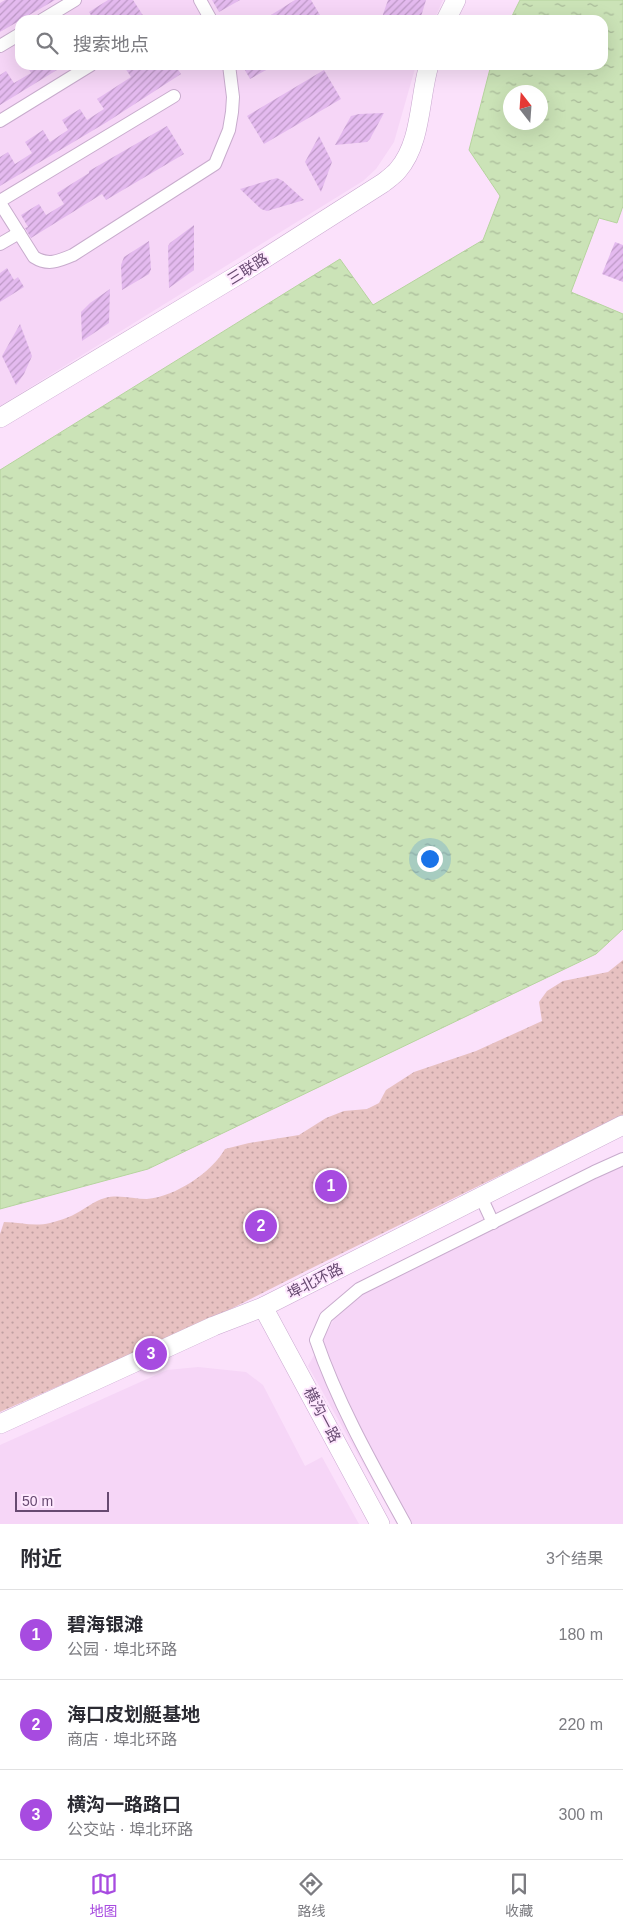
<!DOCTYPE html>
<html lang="zh">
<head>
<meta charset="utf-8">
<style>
  body { margin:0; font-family:Arial,"Noto Sans SC",sans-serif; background:#f2f2f3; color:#2b2b33 }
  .compass { position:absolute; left:503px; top:85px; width:45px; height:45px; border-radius:50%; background:#fff; box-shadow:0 5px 20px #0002; rotate:343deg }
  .scale { position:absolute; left:15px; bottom:12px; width:94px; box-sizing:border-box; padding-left:5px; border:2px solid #674a71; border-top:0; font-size:14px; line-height:18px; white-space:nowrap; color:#674a71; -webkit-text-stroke:4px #fee7fe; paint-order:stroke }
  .you { position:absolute; left:429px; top:858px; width:18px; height:18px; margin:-12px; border:4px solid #fff; border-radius:50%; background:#1a73e8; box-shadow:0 0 0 8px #1a73e833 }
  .badge { display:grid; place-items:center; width:32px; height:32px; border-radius:50%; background:#a74be0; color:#fff; font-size:16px; font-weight:700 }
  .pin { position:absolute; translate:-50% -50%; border:2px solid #fff; box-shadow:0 1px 5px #0006 }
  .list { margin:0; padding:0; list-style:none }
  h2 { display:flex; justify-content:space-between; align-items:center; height:65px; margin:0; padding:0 20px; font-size:21px }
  h2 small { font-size:16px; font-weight:400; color:#7c7c81 }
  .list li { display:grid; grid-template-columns:32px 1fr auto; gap:15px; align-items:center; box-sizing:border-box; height:90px; padding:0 20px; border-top:1px solid #e1e1e2 }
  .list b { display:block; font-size:19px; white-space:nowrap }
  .list p { margin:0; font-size:16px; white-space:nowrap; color:#7c7c81 }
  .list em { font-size:16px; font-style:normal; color:#7c7c81 }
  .icon { flex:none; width:28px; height:28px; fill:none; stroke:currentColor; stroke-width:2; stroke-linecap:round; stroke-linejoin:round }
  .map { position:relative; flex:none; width:623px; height:1524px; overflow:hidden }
  .search { position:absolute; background:#fff; box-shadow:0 5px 20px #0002; left:15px; right:15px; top:15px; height:55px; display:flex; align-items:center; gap:12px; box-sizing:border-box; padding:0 18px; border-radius:15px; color:#7c7c81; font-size:19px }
  .sheet { height:335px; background:#fff }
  nav { display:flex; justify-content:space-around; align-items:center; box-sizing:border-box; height:70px; border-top:1px solid #e1e1e2; background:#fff; font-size:14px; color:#7c7c81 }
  nav a { display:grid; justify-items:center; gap:2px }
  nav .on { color:#a74be0 }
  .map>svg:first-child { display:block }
</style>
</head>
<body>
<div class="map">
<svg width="623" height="1524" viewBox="0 0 623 1524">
  <defs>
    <pattern id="park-dots" width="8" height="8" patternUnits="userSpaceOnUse" patternTransform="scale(1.25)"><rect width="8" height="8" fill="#e7c1c1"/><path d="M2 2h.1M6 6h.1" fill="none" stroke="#bf9fa1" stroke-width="1.8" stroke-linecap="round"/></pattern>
    <pattern id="water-ripples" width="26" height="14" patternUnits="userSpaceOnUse" patternTransform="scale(1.25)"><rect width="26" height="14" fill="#cbe3b7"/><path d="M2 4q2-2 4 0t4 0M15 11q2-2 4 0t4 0" fill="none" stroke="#a9ba99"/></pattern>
    <pattern id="building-hatch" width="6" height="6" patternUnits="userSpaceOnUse" patternTransform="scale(1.25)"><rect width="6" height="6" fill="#e4baef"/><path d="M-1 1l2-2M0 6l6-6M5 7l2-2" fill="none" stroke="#bd99c6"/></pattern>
  </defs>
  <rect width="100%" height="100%" fill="#fbe1fb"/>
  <!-- residential -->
  <g fill="#f6d6f7">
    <path d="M 0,0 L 443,0 L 434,20 L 20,20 L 20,65 L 416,65 L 394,142 L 376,169 L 363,181 L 0,406 Z"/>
    <path d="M 623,1164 L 623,1524 L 397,1524 L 308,1366 L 344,1301 Z"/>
    <path d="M 198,1367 L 246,1372 L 263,1385 L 305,1466 L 322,1457 L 359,1524 L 0,1524 L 0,1445 L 167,1370 Z"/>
  </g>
  <!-- park -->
  <path fill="url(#park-dots)" d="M 623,960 L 623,1115 L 314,1267 L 215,1317 L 0,1412 L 0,1234 L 4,1222 C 20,1222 34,1227 50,1223 C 58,1221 68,1218 75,1214 C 85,1209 94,1201 105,1198 C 118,1194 134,1199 147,1199 C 175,1197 212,1172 225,1149 L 249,1143 L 299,1135 L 326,1118 L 344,1111 L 367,1109 L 379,1103 L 386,1090 L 414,1072 L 476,1051 L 542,1021 L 539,1002 L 547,991 L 563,981 L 608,972 Z"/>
  <!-- water -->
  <path fill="url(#water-ripples)" stroke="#b6d49e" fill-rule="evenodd" d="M 520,0 L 623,0 L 623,206 L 617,223 L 599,218 L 571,292 L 623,314 L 623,929 L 596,954 L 148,1169 L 0,1209 L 0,470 L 340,259 L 373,305 L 483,240 L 500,196 L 469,150 L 491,65 L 603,65 L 603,20 L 510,20 ZM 510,92 L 540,92 L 540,122 L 510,122 Z"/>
  <!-- building -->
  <g fill="url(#building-hatch)">
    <path d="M 5,0 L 55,0 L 0,32 L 0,3 Z"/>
    <path d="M 108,0 L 133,0 L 146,20 L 94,20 L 89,12 Z"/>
    <path d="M 212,0 L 240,0 L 219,12 Z"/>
    <path d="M 295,0 L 311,0 L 323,20 L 263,20 Z"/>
    <path d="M 388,0 L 426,0 L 420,20 L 381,20 Z"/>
    <path d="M 26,65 L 65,65 L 0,105 L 0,75 L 6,71 L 14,83 L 31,73 Z"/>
    <path d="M 123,65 L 175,65 L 181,74 L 107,122 L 0,186 L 0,157 L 8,152 L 15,164 L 32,153 L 25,142 L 43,130 L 50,142 L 68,130 L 62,120 L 80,109 L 87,120 L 104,109 L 97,99 L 131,77 Z"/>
    <path d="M 242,65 L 275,65 L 250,79 Z"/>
    <path d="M 324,70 L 341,99 L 264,144 L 247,116 Z"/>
    <path d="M 384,113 L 370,139 L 367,142 L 335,145 L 351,116 L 359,114 Z"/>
    <path d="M 167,126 L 184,154 L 106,200 L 102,194 L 31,238 L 25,228 L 28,227 L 21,215 L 39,204 L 46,215 L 64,204 L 57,193 L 89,173 L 89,171 Z"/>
    <path d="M 319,136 L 332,162 L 321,192 L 305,162 Z"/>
    <path d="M 277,178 L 283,181 L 304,200 L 267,211 L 261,209 L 240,189 Z"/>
    <path d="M 194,225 L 194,270 L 169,288 L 168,246 L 170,243 Z"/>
    <path d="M 149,241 L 151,269 L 149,274 L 122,290 L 121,265 L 124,257 Z"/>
    <path d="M 615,242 L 623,245 L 623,282 L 602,274 Z"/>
    <path d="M 7,268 L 14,280 L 18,277 L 24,287 L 0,302 L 0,273 Z"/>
    <path d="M 110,289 L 109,323 L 82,341 L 81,312 L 90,303 Z"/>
    <path d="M 20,324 L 32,356 L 24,374 L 16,385 L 2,356 Z"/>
  </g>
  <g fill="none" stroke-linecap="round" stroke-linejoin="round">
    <defs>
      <g id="street">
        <path d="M 200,0 L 211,20"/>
        <path d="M 42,20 L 75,0"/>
        <path d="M 0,46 L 20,34"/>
        <path d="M 0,121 L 91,65"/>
        <path d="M 0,201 L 174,96"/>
        <path d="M 0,203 L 34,257 C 48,266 59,261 73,255 L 215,164 L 229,130 L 232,112 L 233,97 L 229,65"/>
        <path d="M 0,244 L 19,233"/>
        <path d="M 481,1197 L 493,1223"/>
        <path d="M 405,1524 C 372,1464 338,1404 316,1340 L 326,1317 L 359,1289 L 594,1172 L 623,1159"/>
      </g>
      <g id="secondary">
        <path d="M 446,20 L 456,0"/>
        <path d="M 0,418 L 248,269 L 383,183 C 388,179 394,175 398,170 C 422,142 419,98 429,65"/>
        <path d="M 263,1307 L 380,1524"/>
        <path d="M 0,1424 L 214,1326 L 263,1307 L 623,1125"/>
      </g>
    </defs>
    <!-- street casing -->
    <use href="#street" stroke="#c8accd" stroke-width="14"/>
    <!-- secondary casing -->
    <use href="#secondary" stroke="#caa9d0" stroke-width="20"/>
    <!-- street -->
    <use href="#street" stroke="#fff" stroke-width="12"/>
    <!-- secondary -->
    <use href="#secondary" stroke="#fff" stroke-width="19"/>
  </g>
  <g text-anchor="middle" stroke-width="4" stroke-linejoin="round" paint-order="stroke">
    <!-- street labels -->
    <g font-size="15" fill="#674a71" stroke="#fee7fe">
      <text transform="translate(248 269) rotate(-32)" y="5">三联路</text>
      <text transform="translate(315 1281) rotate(-27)" y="5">埠北环路</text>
      <text transform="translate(322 1415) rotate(62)" y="5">横沟一路</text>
    </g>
  </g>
</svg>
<svg class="compass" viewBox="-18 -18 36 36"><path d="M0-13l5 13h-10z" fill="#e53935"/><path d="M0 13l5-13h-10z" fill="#7c7c81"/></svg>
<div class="scale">50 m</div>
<div class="you"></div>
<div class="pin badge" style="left:331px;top:1186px">1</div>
<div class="pin badge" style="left:261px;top:1226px">2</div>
<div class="pin badge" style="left:151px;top:1354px">3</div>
<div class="search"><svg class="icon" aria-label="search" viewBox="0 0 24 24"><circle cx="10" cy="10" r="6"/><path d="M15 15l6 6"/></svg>搜索地点</div>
</div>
<section class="sheet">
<h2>附近<small>3个结果</small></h2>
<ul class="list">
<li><span class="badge">1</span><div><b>碧海银滩</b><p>公园 · 埠北环路</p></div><em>180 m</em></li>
<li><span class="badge">2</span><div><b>海口皮划艇基地</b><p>商店 · 埠北环路</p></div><em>220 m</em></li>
<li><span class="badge">3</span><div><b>横沟一路路口</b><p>公交站 · 埠北环路</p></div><em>300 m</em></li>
</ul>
</section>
<nav>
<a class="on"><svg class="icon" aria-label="map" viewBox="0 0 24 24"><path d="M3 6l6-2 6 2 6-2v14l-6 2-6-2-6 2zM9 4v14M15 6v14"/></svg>地图</a>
<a><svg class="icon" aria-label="directions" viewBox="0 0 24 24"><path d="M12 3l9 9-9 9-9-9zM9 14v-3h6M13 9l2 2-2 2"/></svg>路线</a>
<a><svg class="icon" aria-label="saved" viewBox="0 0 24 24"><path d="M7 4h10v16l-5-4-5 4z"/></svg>收藏</a>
</nav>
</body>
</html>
